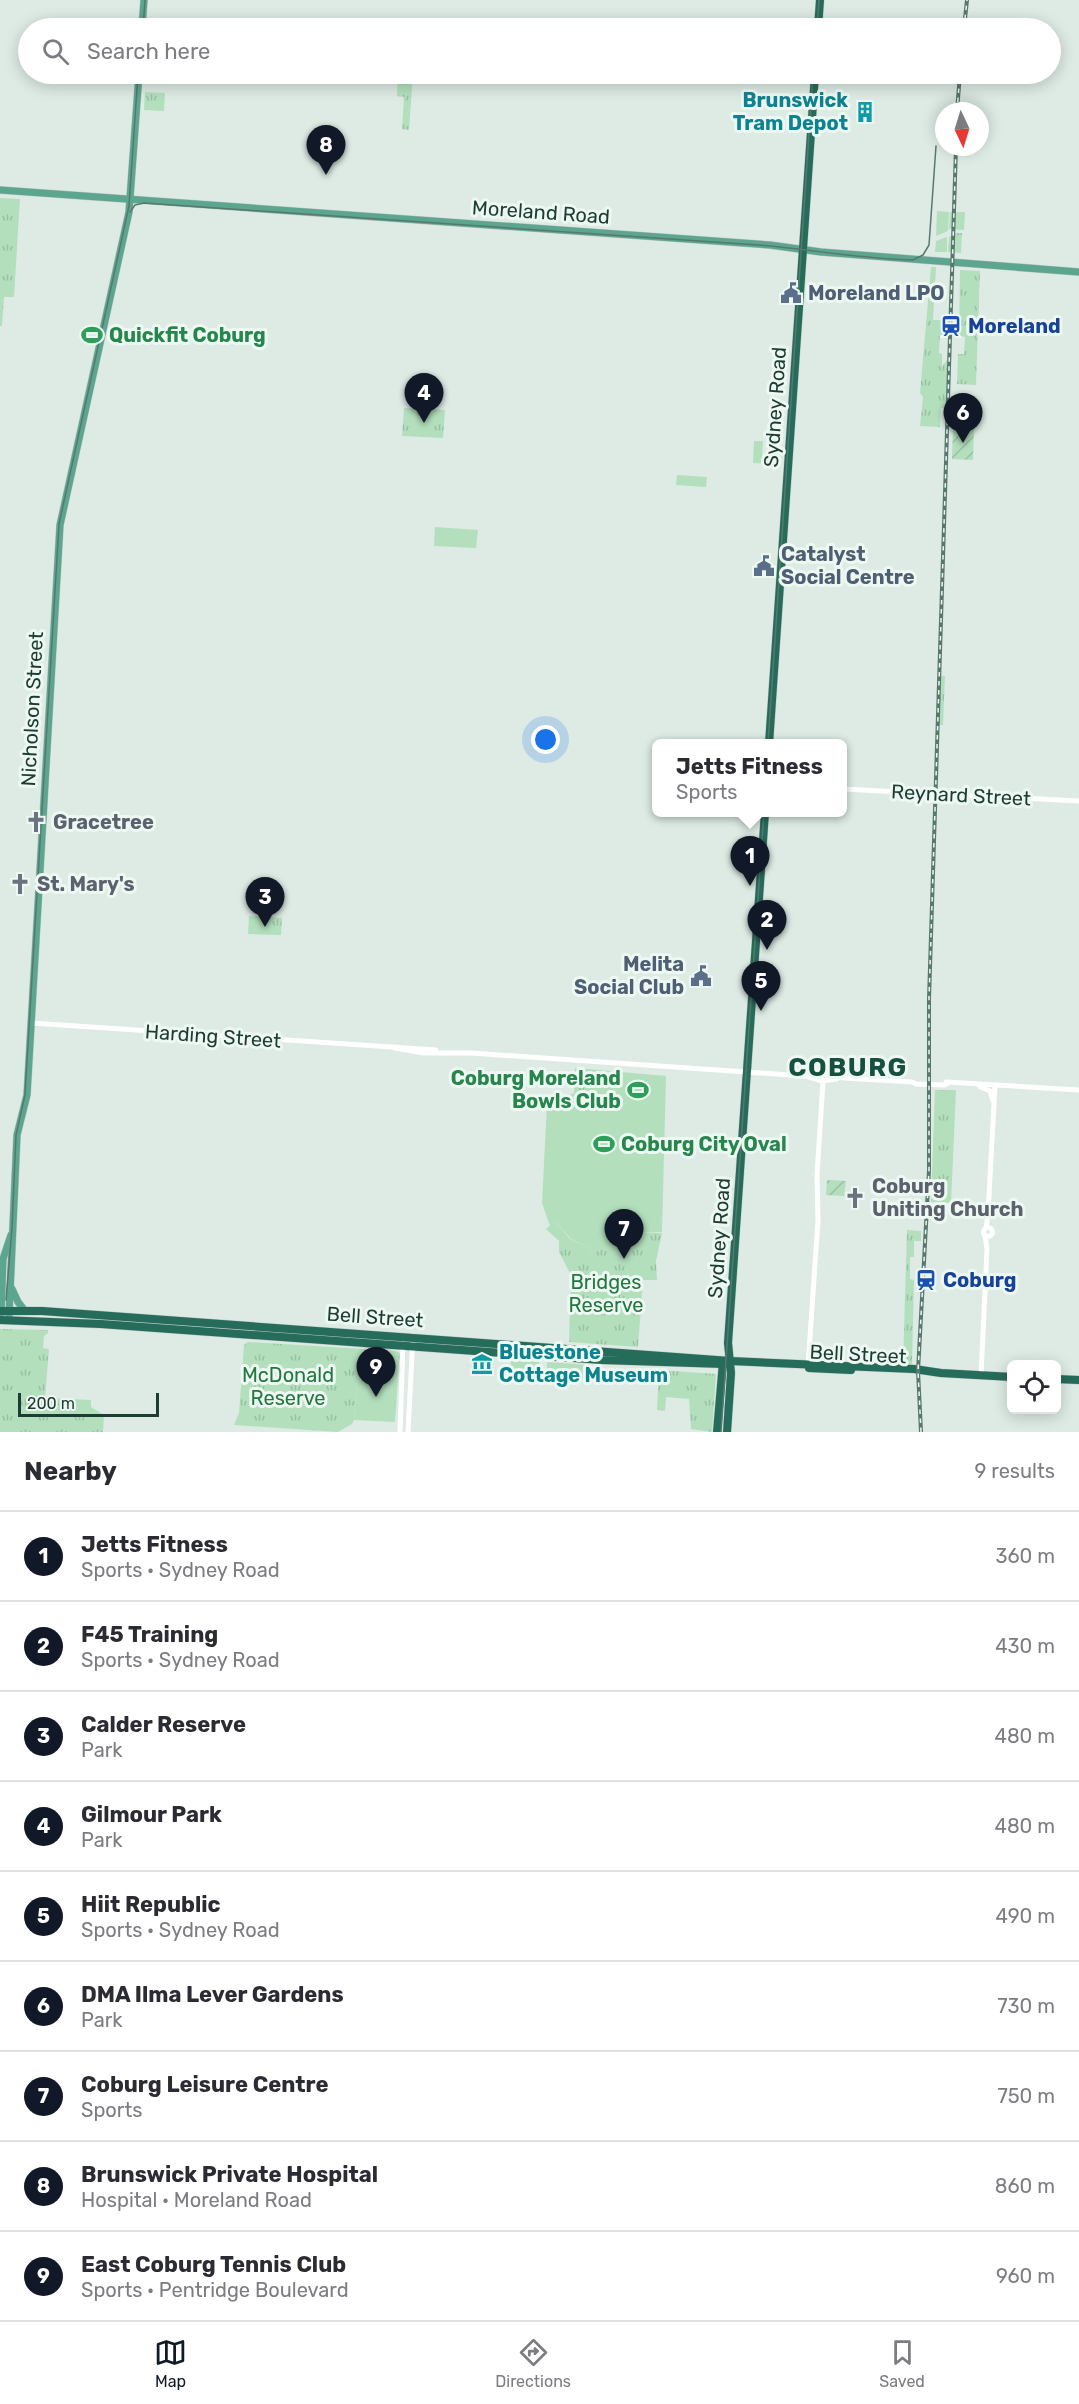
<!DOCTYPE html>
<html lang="en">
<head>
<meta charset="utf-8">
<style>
  body { margin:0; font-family:Rubik,sans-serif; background:#f2f2f3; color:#2b2b33 }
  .controls { position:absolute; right:18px; bottom:18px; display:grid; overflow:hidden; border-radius:9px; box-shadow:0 3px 15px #0003 }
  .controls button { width:54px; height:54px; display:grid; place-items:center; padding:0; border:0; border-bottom:2px solid #e1e1e2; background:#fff; color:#2b2b33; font:30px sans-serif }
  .compass { position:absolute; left:935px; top:102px; width:54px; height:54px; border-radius:50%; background:#fff; box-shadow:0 3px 15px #0003; rotate:176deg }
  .scale { position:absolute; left:18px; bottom:15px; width:141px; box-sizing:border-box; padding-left:6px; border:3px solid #1d3c33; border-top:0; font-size:16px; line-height:21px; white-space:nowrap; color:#1d3c33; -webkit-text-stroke:4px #eef8f2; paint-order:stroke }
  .you { position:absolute; left:546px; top:740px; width:21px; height:21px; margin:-15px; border:4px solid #fff; border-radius:50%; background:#1a73e8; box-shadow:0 0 0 9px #1a73e833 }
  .badge { display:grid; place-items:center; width:39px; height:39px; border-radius:50%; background:#111827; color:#fff; font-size:20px; font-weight:700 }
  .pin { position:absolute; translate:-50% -50px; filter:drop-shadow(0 2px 3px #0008) }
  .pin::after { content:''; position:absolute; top:32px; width:21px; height:18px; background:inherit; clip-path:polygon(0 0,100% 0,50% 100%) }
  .popup { position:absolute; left:652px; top:739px; width:195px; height:78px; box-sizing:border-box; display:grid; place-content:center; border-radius:9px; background:#fff; filter:drop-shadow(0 2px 4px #0005); font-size:20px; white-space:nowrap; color:#7c7c81 }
  .popup b { font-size:22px; color:#2b2b33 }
  .popup::after { content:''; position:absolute; left:50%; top:100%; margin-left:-12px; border:12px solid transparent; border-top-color:#fff }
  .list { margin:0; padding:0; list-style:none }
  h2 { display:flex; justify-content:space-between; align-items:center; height:78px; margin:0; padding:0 24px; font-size:26px }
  h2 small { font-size:20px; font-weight:400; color:#7c7c81 }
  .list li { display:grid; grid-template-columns:39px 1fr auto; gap:18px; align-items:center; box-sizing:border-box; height:90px; padding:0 24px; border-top:2px solid #e1e1e2 }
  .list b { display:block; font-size:22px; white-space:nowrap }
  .list p { margin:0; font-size:20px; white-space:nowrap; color:#7c7c81 }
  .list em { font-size:20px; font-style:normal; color:#7c7c81 }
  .icon { flex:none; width:33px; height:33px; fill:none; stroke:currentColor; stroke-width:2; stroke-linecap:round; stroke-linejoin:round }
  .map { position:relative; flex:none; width:1079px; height:1432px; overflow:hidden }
  .search { position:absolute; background:#fff; box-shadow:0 3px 15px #0003; left:18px; right:18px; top:18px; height:66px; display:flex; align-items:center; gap:15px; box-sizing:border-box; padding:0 21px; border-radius:33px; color:#7c7c81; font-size:22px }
  .sheet { height:888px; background:#fff }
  nav { display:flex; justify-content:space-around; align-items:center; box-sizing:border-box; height:84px; border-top:2px solid #e1e1e2; background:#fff; font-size:16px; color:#7c7c81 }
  nav a { display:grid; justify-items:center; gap:3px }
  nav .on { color:#111827 }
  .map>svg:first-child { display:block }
</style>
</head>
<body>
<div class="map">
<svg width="1079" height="1432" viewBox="0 0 1079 1432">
  <defs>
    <pattern id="park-tufts" width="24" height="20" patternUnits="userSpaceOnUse" patternTransform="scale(1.5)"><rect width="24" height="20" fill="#b3dfbd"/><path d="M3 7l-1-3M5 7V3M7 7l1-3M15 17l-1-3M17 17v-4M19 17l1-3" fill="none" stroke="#9ac0a3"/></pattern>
    <pattern id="garden-furrows" width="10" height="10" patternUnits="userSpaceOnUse" patternTransform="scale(1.5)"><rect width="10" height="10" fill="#b3dfbd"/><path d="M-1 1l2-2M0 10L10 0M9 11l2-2" fill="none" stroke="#9ac0a3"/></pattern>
  </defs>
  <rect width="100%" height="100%" fill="#ddebe4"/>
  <!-- grass -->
  <g fill="#b3dfbd">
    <path d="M 937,211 L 949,212 L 948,231 L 936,236 Z"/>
    <path d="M 950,212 L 965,212 L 964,230 L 949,229 Z"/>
    <path d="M 947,237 L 947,252 L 935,252 L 936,241 Z"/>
    <path d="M 754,441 L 763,441 L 762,456 L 781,458 L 781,460 L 774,460 L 773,464 L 753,463 Z"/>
    <path d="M 677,475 L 707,477 L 706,487 L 676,485 Z"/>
    <path d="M 435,527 L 478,530 L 476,548 L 434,546 Z"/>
    <path d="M 587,1069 L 666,1076 L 662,1232 L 638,1232 L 617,1242 L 617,1245 L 591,1253 L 588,1247 L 571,1239 L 555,1221 L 550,1226 L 542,1203 L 547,1103 L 574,1093 L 586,1094 Z"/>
    <path d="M 382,1362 L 399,1364 L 395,1422 L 354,1420 L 358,1368 L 381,1370 Z"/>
  </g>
  <!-- park -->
  <g fill="url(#park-tufts)">
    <path d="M 398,74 L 413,74 L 409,130 L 402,129 L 404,97 L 397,96 Z"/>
    <path d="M 145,92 L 165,93 L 164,111 L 144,110 Z"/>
    <path d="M 0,198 L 20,199 L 14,297 L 4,297 L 2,326 L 0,326 Z"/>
    <path d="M 957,233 L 962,233 L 961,253 L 948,252 L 949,237 Z"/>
    <path d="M 931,267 L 936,267 L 933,320 L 944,320 L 943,335 L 940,335 L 939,353 L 942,354 L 942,367 L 949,357 L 947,408 L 941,408 L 940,427 L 920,426 L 923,397 L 920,393 Z"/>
    <path d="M 960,270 L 980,271 L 976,385 L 957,384 L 958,354 L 964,354 L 965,337 L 959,336 Z"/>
    <path d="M 404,408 L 445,410 L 443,438 L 402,436 Z"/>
    <path d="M 940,676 L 945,676 L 943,725 L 939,725 Z"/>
    <path d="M 249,916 L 282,918 L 281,935 L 248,934 Z"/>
    <path d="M 575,1068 L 587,1069 L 586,1094 L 574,1093 Z"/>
    <path d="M 935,1090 L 956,1090 L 951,1203 L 931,1202 Z"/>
    <path d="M 555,1221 L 570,1239 L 588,1247 L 591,1253 L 617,1245 L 616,1242 L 639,1232 L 662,1233 L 656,1261 L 657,1280 L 643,1280 L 638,1347 L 569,1342 L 571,1275 L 559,1252 L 559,1241 L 546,1229 Z"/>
    <path d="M 907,1230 L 921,1231 L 921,1241 L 914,1241 L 914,1257 L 910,1257 L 910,1279 L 914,1280 L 912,1364 L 903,1364 Z"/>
    <path d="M 0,1329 L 48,1330 L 48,1333 L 44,1336 L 43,1348 L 49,1349 L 45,1398 L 91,1400 L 91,1407 L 104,1415 L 103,1432 L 0,1432 Z"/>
    <path d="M 248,1342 L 396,1351 L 400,1353 L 399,1364 L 382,1362 L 382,1370 L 358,1369 L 354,1420 L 352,1424 L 338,1432 L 234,1425 L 239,1413 L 244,1345 Z"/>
    <path d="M 511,1359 L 539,1362 L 538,1373 L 510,1371 Z"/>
    <path d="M 547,1362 L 589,1365 L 588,1379 L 553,1376 L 547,1372 Z"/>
    <path d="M 659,1370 L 716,1374 L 712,1432 L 691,1429 L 689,1399 L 666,1397 L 665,1411 L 657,1410 Z"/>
  </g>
  <!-- garden -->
  <g fill="url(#garden-furrows)">
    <path d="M 953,426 L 974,427 L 973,460 L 952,459 Z"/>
    <path d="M 827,1180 L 846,1181 L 844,1196 L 826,1195 Z"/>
  </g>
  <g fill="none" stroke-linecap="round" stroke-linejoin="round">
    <defs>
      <g id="major">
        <path d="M 142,28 L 144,0"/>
        <path d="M 0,190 L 770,245 L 821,252 L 1079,272"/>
        <path d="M 12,1289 L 18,1302 L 25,1311"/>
        <path d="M 1,1315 L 3,1259 L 11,1235"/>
        <path d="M 9,1315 L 17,1135 L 27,1095 L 60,525 L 129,212 L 139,74"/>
      </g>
      <g id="highway">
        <path d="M 818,28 L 820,0"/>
        <path d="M 769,744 L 815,74"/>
        <path d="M 0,1311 L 42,1311 L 730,1361 L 914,1369 L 941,1373 L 1012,1377"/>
        <path d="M 0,1320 L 101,1324 L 602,1360 L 724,1364"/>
        <path d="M 809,1368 L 851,1370"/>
        <path d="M 1056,1379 L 1079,1380"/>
        <path d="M 717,1432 L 723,1362"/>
        <path d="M 727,1432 L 731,1373 L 728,1343 L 765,812"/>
      </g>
    </defs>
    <!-- major casing -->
    <use href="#major" stroke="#c0c8c6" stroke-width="8"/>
    <!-- highway casing -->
    <use href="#highway" stroke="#c0c8c6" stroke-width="9"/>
    <!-- minor -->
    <g stroke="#fff" stroke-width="5">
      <path d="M 843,789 L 1079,801"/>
      <path d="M 31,1023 L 436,1050"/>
      <path d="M 395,1048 L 423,1053 L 471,1053 L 804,1076 L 822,1074 L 844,1078 L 912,1082 L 916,1084 L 945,1085 L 948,1083"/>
      <path d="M 809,1077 L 822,1081 L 837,1079"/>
      <path d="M 946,1082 L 1079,1090"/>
      <path d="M 980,1087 L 990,1091 L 993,1101"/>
      <circle cx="988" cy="1232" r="4.5"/>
      <path d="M 986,1228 L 988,1214 L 995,1085"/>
      <path d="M 808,1366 L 818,1220 L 817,1175 L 823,1081"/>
      <path d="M 981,1375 L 987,1249 L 985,1235"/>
      <path d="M 400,1432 L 403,1344"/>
      <path d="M 408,1432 L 413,1336"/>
    </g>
    <!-- major -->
    <use href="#major" stroke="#5ca690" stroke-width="7"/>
    <!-- highway -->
    <use href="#highway" stroke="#266c5a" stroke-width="8"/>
    <!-- tram -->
    <g stroke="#57786e" stroke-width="1.5">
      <path d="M 143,28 L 145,0"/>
      <path d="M 817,28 L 819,0"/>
      <path d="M 130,212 L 135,205 L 144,203 L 758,245 C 809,249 861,259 913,260 L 923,255 L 929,245 L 936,146"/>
      <path d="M 768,744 L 813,74"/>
      <path d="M 6,1300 L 12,1228 L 16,1135 L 25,1095 L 59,524 L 129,206 L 138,74"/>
      <path d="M 721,1432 L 764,812"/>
    </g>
    <defs>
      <g id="rail">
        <path d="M 964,28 L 967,0"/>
        <path d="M 957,111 L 960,74"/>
        <path d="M 921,1432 L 918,1371 L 929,1170 L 929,999 L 956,147"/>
      </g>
    </defs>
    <!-- rail casing -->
    <use href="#rail" stroke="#57786e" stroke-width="4"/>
    <!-- rail -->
    <use href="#rail" stroke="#eef8f2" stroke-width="1.5" stroke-dasharray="4.5" stroke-linecap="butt"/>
  </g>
  <!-- icons -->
  <defs>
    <symbol id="building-bare" viewBox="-9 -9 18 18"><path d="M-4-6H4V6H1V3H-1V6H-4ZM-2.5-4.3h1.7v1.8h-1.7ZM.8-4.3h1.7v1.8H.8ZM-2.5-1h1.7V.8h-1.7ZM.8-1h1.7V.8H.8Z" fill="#0f9aa8" stroke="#eef8f2" stroke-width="2.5" paint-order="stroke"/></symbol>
    <symbol id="civic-bare" viewBox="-9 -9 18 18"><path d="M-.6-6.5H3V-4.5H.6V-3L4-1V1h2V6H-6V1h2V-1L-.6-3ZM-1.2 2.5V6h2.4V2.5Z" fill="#5c6f8a" stroke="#eef8f2" stroke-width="2.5" paint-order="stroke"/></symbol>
    <symbol id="station-bare" viewBox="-9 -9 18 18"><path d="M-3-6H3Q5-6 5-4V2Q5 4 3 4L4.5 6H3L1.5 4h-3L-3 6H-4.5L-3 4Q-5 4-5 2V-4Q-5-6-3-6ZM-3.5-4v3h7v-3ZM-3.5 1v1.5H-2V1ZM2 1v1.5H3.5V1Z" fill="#1a4fb4" stroke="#eef8f2" stroke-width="2.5" paint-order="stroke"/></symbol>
    <symbol id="stadium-bare" viewBox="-9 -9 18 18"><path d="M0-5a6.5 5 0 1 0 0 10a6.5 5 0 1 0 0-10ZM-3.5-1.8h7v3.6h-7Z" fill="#2e9e5b" stroke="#eef8f2" stroke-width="2.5" paint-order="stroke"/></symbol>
    <symbol id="church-bare" viewBox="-9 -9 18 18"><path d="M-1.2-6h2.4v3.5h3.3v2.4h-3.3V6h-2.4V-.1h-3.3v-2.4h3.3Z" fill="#6b7280" stroke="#eef8f2" stroke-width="2.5" paint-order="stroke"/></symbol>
    <symbol id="museum-bare" viewBox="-9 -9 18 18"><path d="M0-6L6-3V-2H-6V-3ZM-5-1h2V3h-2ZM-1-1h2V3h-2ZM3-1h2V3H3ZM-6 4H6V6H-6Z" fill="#0f9aa8" stroke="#eef8f2" stroke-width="2.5" paint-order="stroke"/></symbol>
  </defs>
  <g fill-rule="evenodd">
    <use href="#building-bare" x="850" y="97" width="30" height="30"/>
    <use href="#civic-bare" x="776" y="278" width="30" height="30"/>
    <use href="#station-bare" x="936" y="311" width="30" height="30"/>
    <use href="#stadium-bare" x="77" y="320" width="30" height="30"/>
    <use href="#civic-bare" x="749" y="551" width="30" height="30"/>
    <use href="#church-bare" x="21" y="807" width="30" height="30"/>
    <use href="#church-bare" x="5" y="869" width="30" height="30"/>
    <use href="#civic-bare" x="686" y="961" width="30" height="30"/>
    <use href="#stadium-bare" x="623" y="1075" width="30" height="30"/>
    <use href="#stadium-bare" x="589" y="1129" width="30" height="30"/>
    <use href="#church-bare" x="840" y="1183" width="30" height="30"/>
    <use href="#station-bare" x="911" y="1265" width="30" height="30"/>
    <use href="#museum-bare" x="467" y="1349" width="30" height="30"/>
  </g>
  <g text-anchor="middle" stroke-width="6" stroke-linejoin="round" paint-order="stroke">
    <!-- culture labels -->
    <g font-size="20" font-weight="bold" fill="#0d838f" stroke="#eef8f2" text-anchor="end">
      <text x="848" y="107">Brunswick<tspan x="848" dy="23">Tram Depot</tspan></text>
      <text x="499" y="1359" text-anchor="start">Bluestone<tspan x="499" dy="23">Cottage Museum</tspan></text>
    </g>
    <!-- street labels -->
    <g font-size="20" fill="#1d3c33" stroke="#eef8f2">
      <text transform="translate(541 212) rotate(4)" y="7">Moreland Road</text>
      <text transform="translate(775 407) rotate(-86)" y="7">Sydney Road</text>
      <text transform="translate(32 709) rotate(-87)" y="7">Nicholson Street</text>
      <text transform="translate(961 795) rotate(3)" y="7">Reynard Street</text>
      <text transform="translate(213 1036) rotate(4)" y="7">Harding Street</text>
      <text transform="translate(719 1238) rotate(-86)" y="7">Sydney Road</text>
      <text transform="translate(375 1317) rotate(4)" y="7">Bell Street</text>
      <text transform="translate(858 1354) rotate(3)" y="7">Bell Street</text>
    </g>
    <!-- service labels -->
    <g font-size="20" font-weight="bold" fill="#4e5e75" stroke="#eef8f2" text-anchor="start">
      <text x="808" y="300">Moreland LPO</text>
      <text x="781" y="561">Catalyst<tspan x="781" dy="23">Social Centre</tspan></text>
      <text x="684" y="971" text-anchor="end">Melita<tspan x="684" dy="23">Social Club</tspan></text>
    </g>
    <!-- transit labels -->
    <g font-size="20" font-weight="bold" fill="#164399" stroke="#eef8f2" text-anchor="start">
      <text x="968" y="333">Moreland</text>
      <text x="943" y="1287">Coburg</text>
    </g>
    <!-- leisure labels -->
    <g font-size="20" font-weight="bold" fill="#27864d" stroke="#eef8f2" text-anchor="start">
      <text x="109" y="342">Quickfit Coburg</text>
      <text x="621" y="1085" text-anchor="end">Coburg Moreland<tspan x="621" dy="23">Bowls Club</tspan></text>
      <text x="621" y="1151">Coburg City Oval</text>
    </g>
    <!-- worship labels -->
    <g font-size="20" font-weight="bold" fill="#5b616d" stroke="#eef8f2" text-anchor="start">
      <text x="53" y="829">Gracetree</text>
      <text x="37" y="891">St. Mary's</text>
      <text x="872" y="1193">Coburg<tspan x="872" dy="23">Uniting Church</tspan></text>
    </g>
    <!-- park labels -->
    <g font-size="20" fill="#237740" stroke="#eef8f2">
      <text x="606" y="1289">Bridges<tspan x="606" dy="23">Reserve</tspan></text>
      <text x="288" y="1382">McDonald<tspan x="288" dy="23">Reserve</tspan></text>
    </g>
    <!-- district labels -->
    <g font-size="26" font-weight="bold" letter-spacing="1.5" fill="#175040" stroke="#eef8f2">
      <text x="848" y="1076">COBURG</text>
    </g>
  </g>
</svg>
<div class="controls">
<button><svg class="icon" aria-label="locate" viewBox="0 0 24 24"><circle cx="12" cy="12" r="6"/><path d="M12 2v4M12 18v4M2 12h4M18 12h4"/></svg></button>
</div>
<svg class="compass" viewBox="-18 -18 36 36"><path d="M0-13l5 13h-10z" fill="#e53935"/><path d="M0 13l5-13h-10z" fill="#7c7c81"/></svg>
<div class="scale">200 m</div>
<div class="you"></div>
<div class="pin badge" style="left:750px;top:886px">1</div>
<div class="popup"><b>Jetts Fitness</b>Sports</div>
<div class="pin badge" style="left:767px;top:950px">2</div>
<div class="pin badge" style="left:265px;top:927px">3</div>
<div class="pin badge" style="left:424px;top:423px">4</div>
<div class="pin badge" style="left:761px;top:1011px">5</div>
<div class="pin badge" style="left:963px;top:443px">6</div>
<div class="pin badge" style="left:624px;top:1259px">7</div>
<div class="pin badge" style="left:326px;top:175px">8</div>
<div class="pin badge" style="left:376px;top:1397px">9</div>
<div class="search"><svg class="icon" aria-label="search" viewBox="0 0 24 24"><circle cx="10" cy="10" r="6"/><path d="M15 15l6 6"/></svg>Search here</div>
</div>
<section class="sheet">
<h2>Nearby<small>9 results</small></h2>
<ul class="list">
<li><span class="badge">1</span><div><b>Jetts Fitness</b><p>Sports · Sydney Road</p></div><em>360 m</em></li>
<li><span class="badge">2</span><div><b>F45 Training</b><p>Sports · Sydney Road</p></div><em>430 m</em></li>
<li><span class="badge">3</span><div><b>Calder Reserve</b><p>Park</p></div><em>480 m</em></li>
<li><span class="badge">4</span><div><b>Gilmour Park</b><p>Park</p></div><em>480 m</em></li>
<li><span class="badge">5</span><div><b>Hiit Republic</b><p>Sports · Sydney Road</p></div><em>490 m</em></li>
<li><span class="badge">6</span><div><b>DMA Ilma Lever Gardens</b><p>Park</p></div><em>730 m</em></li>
<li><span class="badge">7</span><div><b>Coburg Leisure Centre</b><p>Sports</p></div><em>750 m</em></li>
<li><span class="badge">8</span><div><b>Brunswick Private Hospital</b><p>Hospital · Moreland Road</p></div><em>860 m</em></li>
<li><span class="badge">9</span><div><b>East Coburg Tennis Club</b><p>Sports · Pentridge Boulevard</p></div><em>960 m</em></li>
</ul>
</section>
<nav>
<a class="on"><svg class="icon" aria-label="map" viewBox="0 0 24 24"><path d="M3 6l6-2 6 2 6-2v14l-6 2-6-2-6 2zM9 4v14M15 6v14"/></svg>Map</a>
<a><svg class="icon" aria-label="directions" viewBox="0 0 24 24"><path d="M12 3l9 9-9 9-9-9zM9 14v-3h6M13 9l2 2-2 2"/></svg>Directions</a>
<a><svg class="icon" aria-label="saved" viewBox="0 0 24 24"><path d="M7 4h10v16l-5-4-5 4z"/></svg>Saved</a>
</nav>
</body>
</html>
